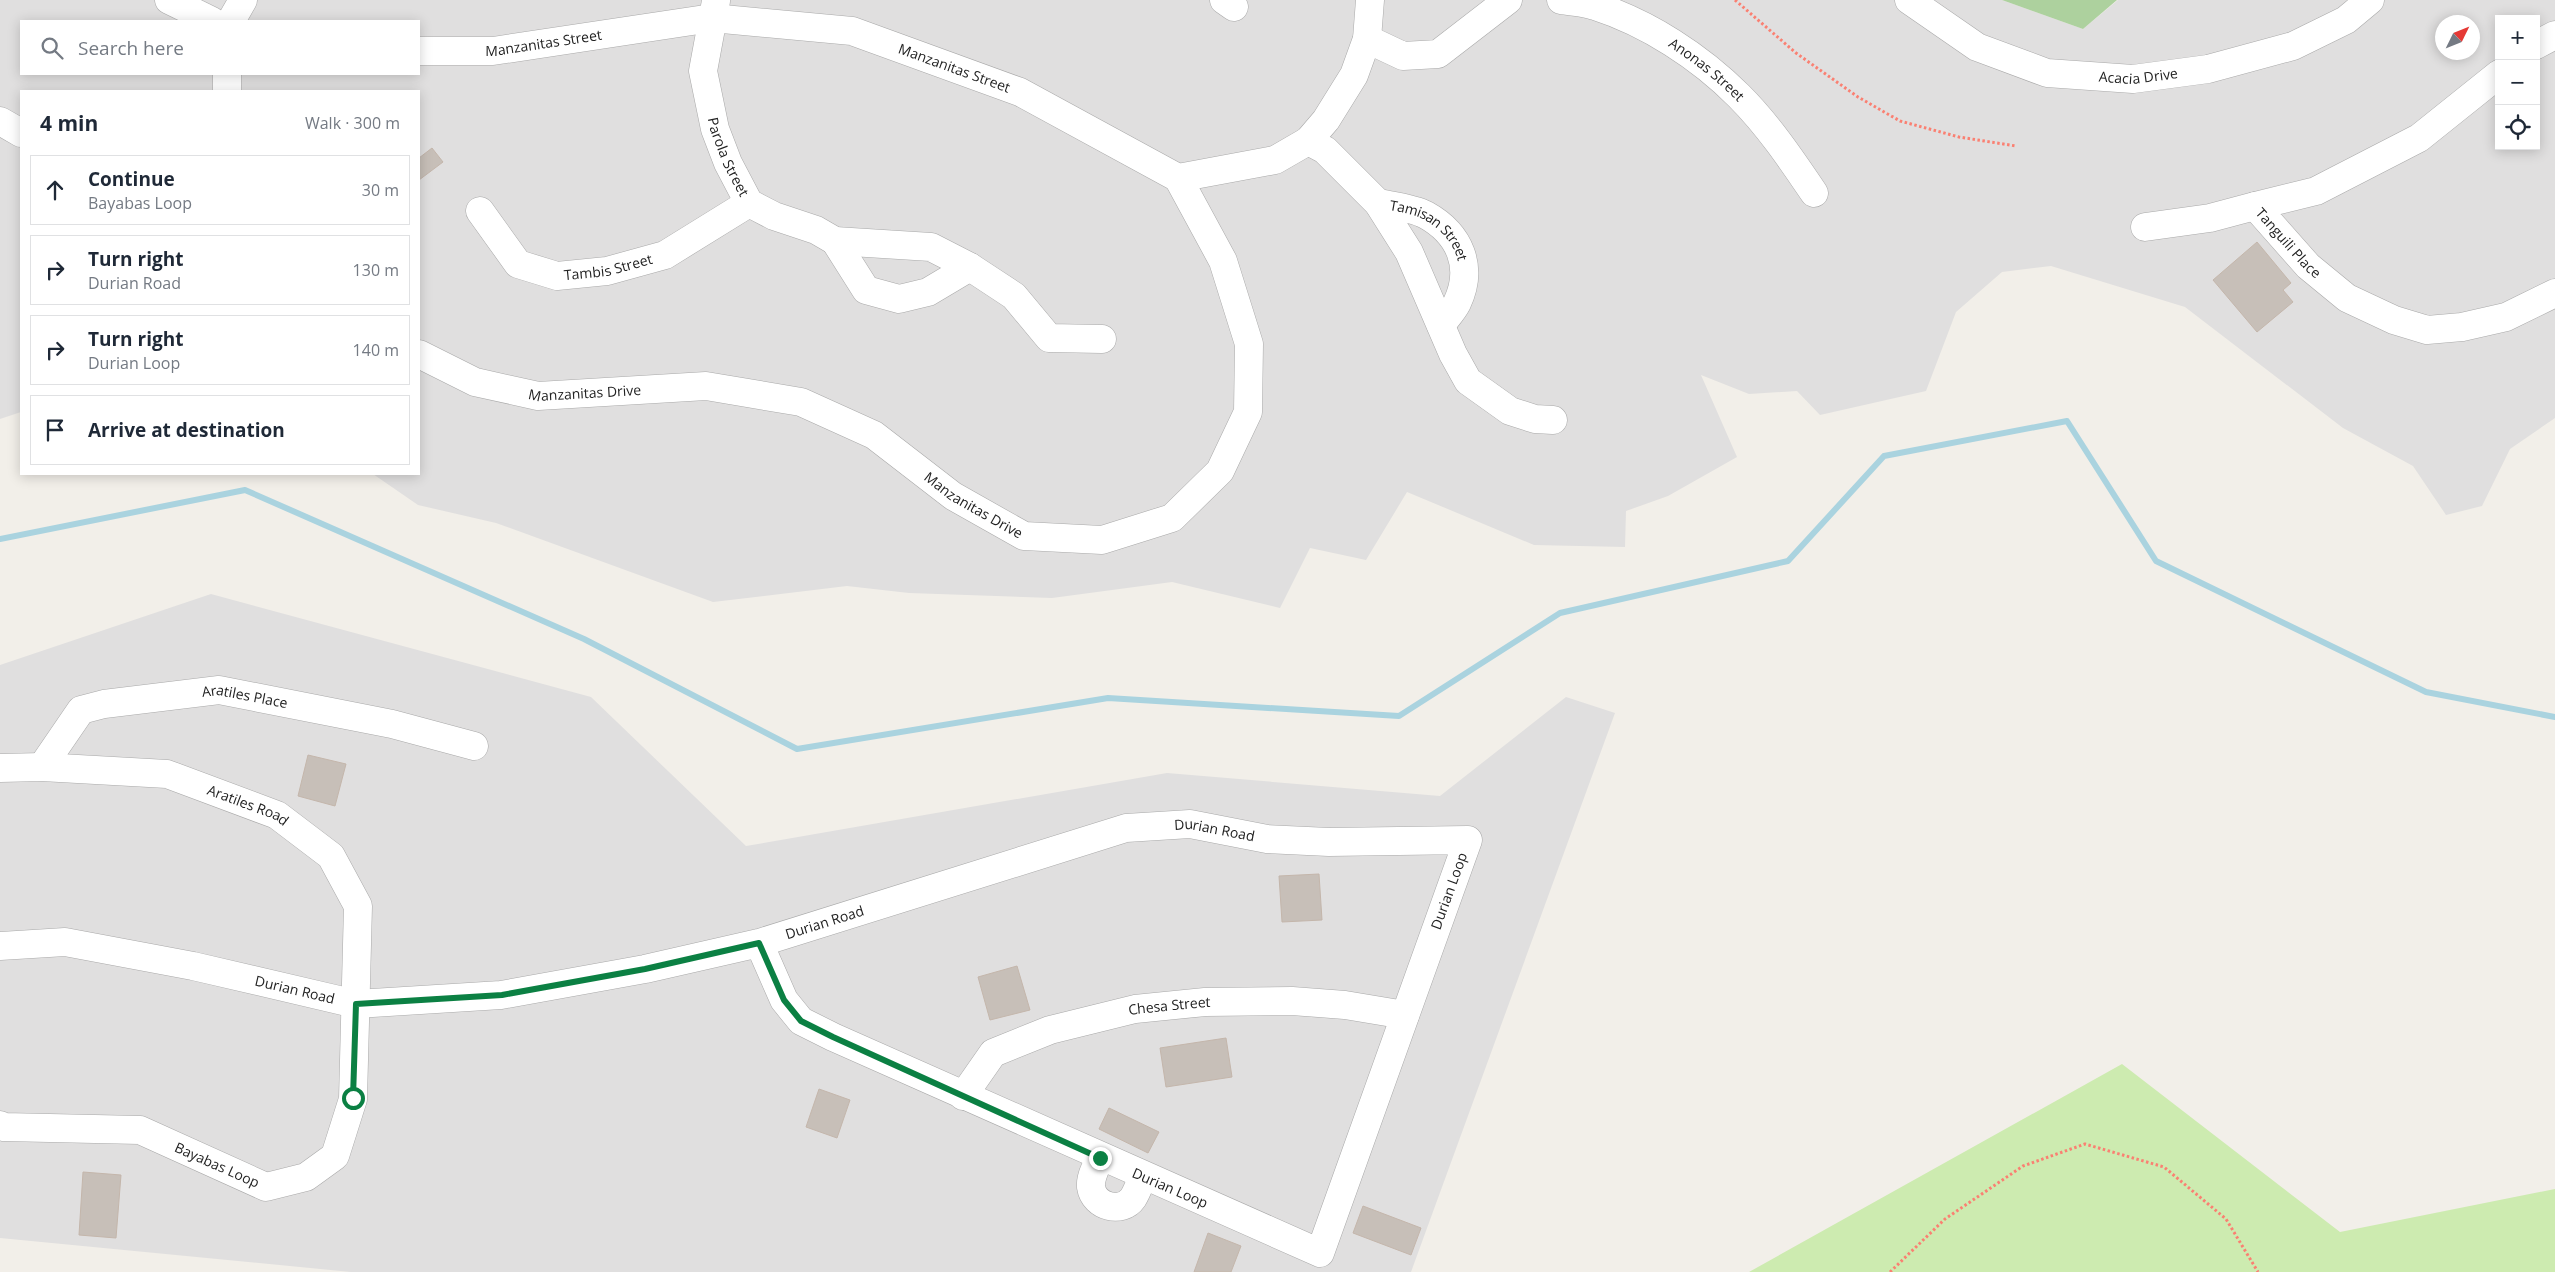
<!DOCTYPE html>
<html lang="en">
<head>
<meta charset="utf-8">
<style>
  body { margin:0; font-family:"Open Sans",sans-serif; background:#f6f6f7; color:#1f2937 }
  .controls { position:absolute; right:15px; top:15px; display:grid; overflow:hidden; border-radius:0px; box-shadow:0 2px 12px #0003 }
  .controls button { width:45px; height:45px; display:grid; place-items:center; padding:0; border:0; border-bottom:1px solid #e0e1e3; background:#fff; color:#1f2937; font:25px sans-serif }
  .compass { position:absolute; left:2435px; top:15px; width:45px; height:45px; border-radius:50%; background:#fff; box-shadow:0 2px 12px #0003; rotate:47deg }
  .stop { position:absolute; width:15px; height:15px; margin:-11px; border:4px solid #0b8043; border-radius:50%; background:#fff }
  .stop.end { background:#0b8043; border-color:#fff; box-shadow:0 1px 5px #0008 }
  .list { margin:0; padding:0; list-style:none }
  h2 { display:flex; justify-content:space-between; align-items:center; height:65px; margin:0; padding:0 20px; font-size:21px }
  h2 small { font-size:16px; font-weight:400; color:#747a83 }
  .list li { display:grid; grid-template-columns:32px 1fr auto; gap:15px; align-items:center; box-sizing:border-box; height:70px; margin:0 10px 10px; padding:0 10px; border:1px solid #e0e1e3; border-radius:0px }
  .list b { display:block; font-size:19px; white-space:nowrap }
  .list p { margin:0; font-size:16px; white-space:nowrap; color:#747a83 }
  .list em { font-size:16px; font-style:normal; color:#747a83 }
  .icon { flex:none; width:28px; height:28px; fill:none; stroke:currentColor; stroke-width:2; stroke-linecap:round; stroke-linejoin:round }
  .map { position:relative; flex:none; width:2555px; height:1272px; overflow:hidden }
  .search { position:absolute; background:#fff; box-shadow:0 2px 12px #0003; left:20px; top:20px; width:400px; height:55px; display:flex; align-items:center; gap:12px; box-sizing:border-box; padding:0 18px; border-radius:0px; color:#747a83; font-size:19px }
  .panel { position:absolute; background:#fff; box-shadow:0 2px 12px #0003; left:20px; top:90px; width:400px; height:385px; border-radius:0px }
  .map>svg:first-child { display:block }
</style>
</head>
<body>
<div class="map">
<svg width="2555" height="1272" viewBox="0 0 2555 1272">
  <rect width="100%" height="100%" fill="#f2efe9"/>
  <!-- residential -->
  <g fill="#e0dfdf" fill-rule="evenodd">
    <path d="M 0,0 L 2002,0 L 2083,29 L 2118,0 L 2555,0 L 2555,418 L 2510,449 L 2482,506 L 2446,515 L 2413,466 L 2343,428 L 2185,307 L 2051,266 L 2002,272 L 1956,312 L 1926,391 L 1820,415 L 1797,391 L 1749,394 L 1701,375 L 1737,457 L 1668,496 L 1626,511 L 1625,547 L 1534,545 L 1407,492 L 1366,560 L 1310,548 L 1280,608 L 1172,582 L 1052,598 L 909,593 L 847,586 L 713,602 L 496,523 L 418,505 L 373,474 L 419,474 L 419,91 L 21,91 L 21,412 L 0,419 ZM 2499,19 L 2536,19 L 2536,146 L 2499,146 ZM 21,21 L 419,21 L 419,74 L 21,74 ZM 2442,22 L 2472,22 L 2472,52 L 2442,52 Z"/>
    <path d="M 211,594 L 591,697 L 746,846 L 1167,773 L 1440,796 L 1566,697 L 1615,713 L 1411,1272 L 351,1272 L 0,1238 L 0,665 Z"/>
  </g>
  <!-- grass -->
  <path fill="#cdebb0" d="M 2122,1064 L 2340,1232 L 2555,1189 L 2555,1272 L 1749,1272 Z"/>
  <!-- forest -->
  <path fill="#add19e" d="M 2002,0 L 2117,0 L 2083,29 Z"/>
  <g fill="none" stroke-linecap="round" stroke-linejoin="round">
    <!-- stream -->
    <path stroke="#aad3df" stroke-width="6" d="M 0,539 L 245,490 L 584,639 L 797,749 L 1108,698 L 1399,716 L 1560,613 L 1788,561 L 1884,456 L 2067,421 L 2156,561 L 2426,692 L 2555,717"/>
  </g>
  <!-- building -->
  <g fill="#c7bfb8" stroke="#c4b6ab">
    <path d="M 432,148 L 443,162 L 419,180 L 419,158 Z"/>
    <path d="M 2257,242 L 2291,283 L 2283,290 L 2293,302 L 2257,332 L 2213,280 Z"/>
    <path d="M 308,755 L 346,764 L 335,806 L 298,796 Z"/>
    <path d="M 1319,874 L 1322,920 L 1282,922 L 1279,876 Z"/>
    <path d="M 1017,966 L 1030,1010 L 990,1020 L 978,977 Z"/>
    <path d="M 1226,1038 L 1232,1077 L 1166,1087 L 1160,1048 Z"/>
    <path d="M 819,1089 L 850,1100 L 837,1138 L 806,1127 Z"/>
    <path d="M 1109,1108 L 1159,1132 L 1148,1153 L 1099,1129 Z"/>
    <path d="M 83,1172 L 121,1175 L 116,1238 L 79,1235 Z"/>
    <path d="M 1363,1206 L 1421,1228 L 1411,1255 L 1353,1233 Z"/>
    <path d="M 1208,1233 L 1241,1246 L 1231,1272 L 1194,1272 Z"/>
  </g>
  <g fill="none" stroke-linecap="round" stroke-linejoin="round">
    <defs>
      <g id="minor">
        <path d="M 169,0 L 212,21"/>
        <path d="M 1224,0 L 1234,7"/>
        <path id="s1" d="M 1561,0 C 1572,2 1584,2 1595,6 C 1648,23 1700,57 1739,96 C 1768,125 1791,159 1814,193"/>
        <path id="s2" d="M 1909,0 L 1977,47 L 2047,73 L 2133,79 L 2208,69 L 2293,46 L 2346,20 L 2370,0"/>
        <path id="s3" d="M 716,1 L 703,71 L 715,129 L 728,163 L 749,203 L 774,216 L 816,230 L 835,241 L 931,247 L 970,267 L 1014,296 L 1049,338 L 1102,339"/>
        <path d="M 231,21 L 243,0"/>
        <path d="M 1367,39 L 1403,56 L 1438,54 L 1508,0"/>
        <path d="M 2536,45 L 2555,35"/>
        <path id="s4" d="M 419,51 L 493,51 L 712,18 L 852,31 L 1020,92 L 1178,178 L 1275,160 L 1308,141 L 1326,120 L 1354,75 L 1367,39 L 1370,0"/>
        <path d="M 227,74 L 227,91"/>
        <path id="s5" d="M 2499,74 L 2419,138 L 2316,191 L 2255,206 L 2308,266 L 2347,298 L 2394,320 L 2427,330 L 2462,327 L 2506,317 L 2555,293"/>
        <path d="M 0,121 L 21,133"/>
        <path d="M 1308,141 L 1325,150 L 1378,203 L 1409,252 L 1453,354 L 1468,381 L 1510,411 L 1535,419 L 1553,420"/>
        <path id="s6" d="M 1378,203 C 1393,206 1413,208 1426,215 C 1460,234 1474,267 1457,303 C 1453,311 1446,318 1441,325"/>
        <path id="s7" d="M 480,211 L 518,264 L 557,276 L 607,271 L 665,255 L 749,203"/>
        <path d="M 2145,227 L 2210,218 L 2255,206"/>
        <path d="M 835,241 L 866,290 L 899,299 L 928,292 L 970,267"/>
        <path id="s8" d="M 419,354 L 475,382 L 538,396 L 706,386 L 801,402 L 874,435 L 953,496 L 1024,536 L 1102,540 L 1172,518 L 1220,471 L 1248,412 L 1249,344 L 1223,261 L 1178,178"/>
        <path id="s9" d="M 42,767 L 81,710 L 104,704 L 219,690 L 392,724 L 474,746"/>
        <path id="s10" d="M 0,768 L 42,767 L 167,774 L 277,815 L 331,856 L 358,906 L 353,1099 L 335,1156 L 306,1177 L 266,1187 L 140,1130 L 4,1127 L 0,1125"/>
        <path id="s11" d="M 0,946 L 65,942 L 193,966 L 356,1004 L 501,995 L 645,969 L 759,943 L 1126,828 L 1190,824 L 1267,839 L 1329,842 L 1468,840 L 1320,1253 L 833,1037 L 801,1021 L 784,1000 L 759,943"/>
        <path id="s12" d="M 963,1096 L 993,1053 L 1050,1030 L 1135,1009 L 1205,1002 L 1292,1001 L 1345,1005 L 1405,1015"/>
        <path d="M 1100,1158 C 1096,1167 1090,1177 1091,1187 C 1094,1207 1122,1214 1133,1198 C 1137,1192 1140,1183 1143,1176"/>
      </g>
    </defs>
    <!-- minor casing -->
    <use href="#minor" stroke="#a9a9a9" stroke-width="29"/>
    <!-- path -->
    <g stroke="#fa8072" stroke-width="3" stroke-dasharray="2.5 2.5" stroke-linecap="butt">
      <path d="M 1735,0 L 1796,53 L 1858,97 L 1900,121 L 1959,137 L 2016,146"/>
      <path d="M 1890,1272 L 1945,1219 L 2023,1166 L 2085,1144 L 2164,1167 L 2226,1219 L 2258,1272"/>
    </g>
    <!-- minor -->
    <use href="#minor" stroke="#fff" stroke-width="28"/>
  </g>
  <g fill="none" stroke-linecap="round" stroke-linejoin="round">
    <!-- route -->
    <path stroke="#0b8043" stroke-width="6" d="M 353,1098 L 356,1004 L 502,995 L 645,969 L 759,943 L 784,1000 L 801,1021 L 833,1037 L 1100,1158"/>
  </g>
  <g text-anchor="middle" stroke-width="4" stroke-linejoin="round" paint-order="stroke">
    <!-- street labels -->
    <g font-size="14" fill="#222" stroke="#fff">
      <text dy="5" stroke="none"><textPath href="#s4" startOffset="125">Manzanitas Street</textPath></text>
      <text dy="5" stroke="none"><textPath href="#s4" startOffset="545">Manzanitas Street</textPath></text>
      <text dy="5" stroke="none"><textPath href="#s1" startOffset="164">Anonas Street</textPath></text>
      <text dy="5" stroke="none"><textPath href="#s2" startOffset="249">Acacia Drive</textPath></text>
      <text dy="5" stroke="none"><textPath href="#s3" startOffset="161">Parola Street</textPath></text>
      <text dy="5" stroke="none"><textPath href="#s6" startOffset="61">Tamisan Street</textPath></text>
      <text dy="5" stroke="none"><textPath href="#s5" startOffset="331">Tanguili Place</textPath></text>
      <text dy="5" stroke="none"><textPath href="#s7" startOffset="158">Tambis Street</textPath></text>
      <text dy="5" stroke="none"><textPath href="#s8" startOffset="174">Manzanitas Drive</textPath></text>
      <text dy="5" stroke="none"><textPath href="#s8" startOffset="594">Manzanitas Drive</textPath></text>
      <text dy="5" stroke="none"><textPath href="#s9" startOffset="235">Aratiles Place</textPath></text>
      <text dy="5" stroke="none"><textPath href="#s10" startOffset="254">Aratiles Road</textPath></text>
      <text dy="5" stroke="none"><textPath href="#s11" startOffset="1245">Durian Road</textPath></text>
      <text transform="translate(1449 891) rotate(-70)" y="5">Durian Loop</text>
      <text dy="5" stroke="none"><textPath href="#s11" startOffset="840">Durian Road</textPath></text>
      <text dy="5" stroke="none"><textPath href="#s11" startOffset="300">Durian Road</textPath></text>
      <text dy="5" stroke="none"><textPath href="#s12" startOffset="236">Chesa Street</textPath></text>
      <text transform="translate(217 1165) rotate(24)" y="5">Bayabas Loop</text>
      <text transform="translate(1170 1188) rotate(23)" y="5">Durian Loop</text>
    </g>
  </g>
</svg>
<div class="controls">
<button>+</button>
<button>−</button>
<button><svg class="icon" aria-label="locate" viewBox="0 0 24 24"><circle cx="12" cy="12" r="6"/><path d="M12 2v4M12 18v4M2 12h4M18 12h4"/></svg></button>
</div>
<svg class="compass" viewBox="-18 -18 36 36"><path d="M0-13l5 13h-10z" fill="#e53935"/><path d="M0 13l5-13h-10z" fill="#747a83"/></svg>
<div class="stop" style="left:353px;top:1098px"></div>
<div class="stop end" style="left:1100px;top:1158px"></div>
<div class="search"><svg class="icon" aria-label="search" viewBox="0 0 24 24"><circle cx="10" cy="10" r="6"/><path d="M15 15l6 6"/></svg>Search here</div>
<section class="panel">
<h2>4 min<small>Walk · 300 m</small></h2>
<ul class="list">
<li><svg class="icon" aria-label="ahead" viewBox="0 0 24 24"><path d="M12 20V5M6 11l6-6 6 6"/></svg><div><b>Continue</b><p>Bayabas Loop</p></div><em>30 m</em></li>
<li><svg class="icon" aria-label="right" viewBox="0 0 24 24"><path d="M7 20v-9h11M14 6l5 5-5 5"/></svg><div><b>Turn right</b><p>Durian Road</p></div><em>130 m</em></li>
<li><svg class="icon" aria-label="right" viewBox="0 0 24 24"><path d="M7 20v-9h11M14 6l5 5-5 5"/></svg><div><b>Turn right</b><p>Durian Loop</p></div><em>140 m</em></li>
<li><svg class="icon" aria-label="arrive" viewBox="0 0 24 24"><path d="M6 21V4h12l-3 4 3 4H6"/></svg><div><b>Arrive at destination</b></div></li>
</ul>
</section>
</div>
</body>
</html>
